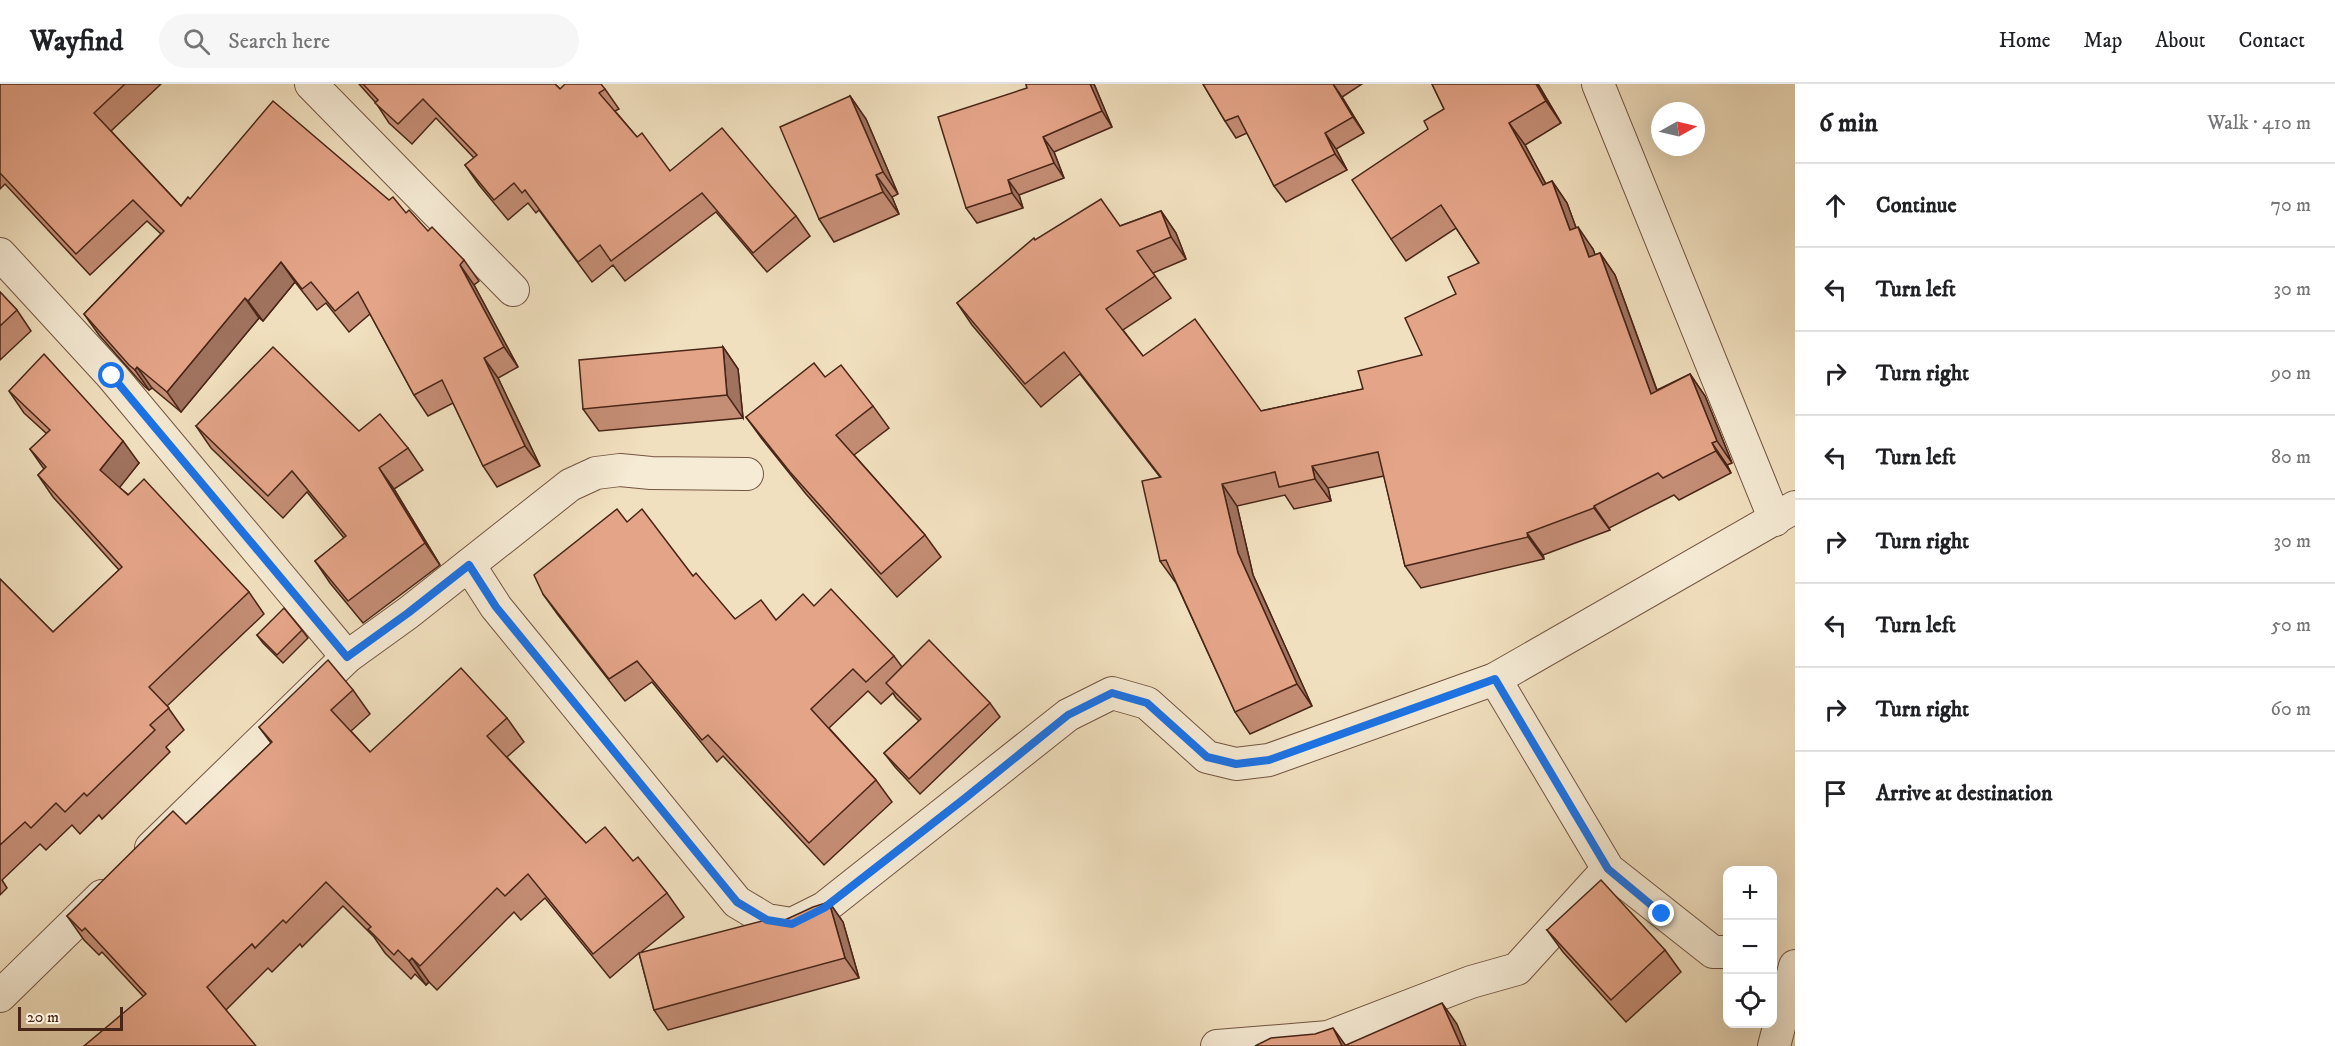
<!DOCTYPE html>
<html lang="en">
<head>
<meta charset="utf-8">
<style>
  body { margin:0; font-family:"IM FELL DW Pica",serif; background:#f6f6f6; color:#202124 }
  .controls { position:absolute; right:18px; bottom:18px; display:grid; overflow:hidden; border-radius:12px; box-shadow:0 6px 24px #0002 }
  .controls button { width:54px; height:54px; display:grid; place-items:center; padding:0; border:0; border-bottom:2px solid #e0e0e0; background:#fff; color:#202124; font:30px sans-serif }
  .compass { position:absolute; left:1651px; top:18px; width:54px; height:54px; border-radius:50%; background:#fff; box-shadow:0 6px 24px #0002; rotate:82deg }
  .scale { position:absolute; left:18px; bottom:15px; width:105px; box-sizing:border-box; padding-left:6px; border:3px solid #492517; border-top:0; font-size:16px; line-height:21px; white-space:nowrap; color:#492517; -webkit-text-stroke:4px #f6ebd5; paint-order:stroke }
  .stop { position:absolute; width:18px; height:18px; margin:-14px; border:4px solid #1a73e8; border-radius:50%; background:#fff }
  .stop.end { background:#1a73e8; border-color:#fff; box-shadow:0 2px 6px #0008 }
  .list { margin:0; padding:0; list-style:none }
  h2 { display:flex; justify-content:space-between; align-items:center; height:78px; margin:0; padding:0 24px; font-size:26px }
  h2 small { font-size:20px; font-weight:400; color:#757577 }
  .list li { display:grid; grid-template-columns:39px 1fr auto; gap:18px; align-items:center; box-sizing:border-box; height:84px; padding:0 24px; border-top:2px solid #e0e0e0 }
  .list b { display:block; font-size:22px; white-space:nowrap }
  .list em { font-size:20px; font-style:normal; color:#757577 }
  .icon { flex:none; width:33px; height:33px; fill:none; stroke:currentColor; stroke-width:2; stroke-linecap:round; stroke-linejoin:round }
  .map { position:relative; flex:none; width:1795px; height:962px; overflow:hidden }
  header { display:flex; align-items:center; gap:36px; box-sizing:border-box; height:84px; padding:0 30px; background:#fff; border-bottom:2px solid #e0e0e0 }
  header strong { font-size:28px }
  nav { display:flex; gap:33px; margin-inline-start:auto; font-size:21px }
  .search { width:420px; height:54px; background:#f6f6f6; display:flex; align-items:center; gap:15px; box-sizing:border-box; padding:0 21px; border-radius:33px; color:#757577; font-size:22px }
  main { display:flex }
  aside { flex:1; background:#fff }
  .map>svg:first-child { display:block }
</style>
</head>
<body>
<header>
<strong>Wayfind</strong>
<div class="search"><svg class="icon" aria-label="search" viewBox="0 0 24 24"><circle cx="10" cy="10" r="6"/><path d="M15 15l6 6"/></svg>Search here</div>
<nav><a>Home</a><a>Map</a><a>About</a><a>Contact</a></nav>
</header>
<main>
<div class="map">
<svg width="1795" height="962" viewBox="0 0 1795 962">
  <rect width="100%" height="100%" fill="#f1e0bf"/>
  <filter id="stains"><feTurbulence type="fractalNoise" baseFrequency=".00333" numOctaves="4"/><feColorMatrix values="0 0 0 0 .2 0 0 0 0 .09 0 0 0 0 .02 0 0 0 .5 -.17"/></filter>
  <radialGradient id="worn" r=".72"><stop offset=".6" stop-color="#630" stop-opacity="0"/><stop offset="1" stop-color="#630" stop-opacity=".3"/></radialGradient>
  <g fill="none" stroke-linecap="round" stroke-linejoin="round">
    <defs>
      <g id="minor">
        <path d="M 311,0 L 513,206"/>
        <path d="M 1598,0 L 1775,436"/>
        <path d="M 0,170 L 112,292 L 347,573"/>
        <path d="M 469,481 L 496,523 L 737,818 L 767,836 L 792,840 L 824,824 L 1068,631 L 1112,609 L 1147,619 L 1207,673 L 1236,680 L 1269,676 L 1495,595 L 1795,423"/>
        <path d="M 1495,595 L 1608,785 L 1713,868 L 1728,868"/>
        <path d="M 151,764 L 347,573 L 408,529 L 570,401 L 596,389 L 620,386 L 651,389 L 747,390"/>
        <path d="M 0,912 L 102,812"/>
        <path d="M 1217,962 L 1328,953 L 1471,898 L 1517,885 L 1608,785"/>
        <path d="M 1774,962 L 1795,882"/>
      </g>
    </defs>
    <!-- minor casing -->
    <use href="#minor" stroke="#735441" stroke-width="34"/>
    <!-- minor -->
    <use href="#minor" stroke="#f6ebd5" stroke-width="32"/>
  </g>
  <!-- wall -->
  <g fill="#c48d75" stroke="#492517" stroke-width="1.5">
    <path d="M 0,0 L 161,0 L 111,47 L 181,122 L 190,115 L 389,116 L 464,176 L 479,197 L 474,201 L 518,283 L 498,294 L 540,382 L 497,403 L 483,382 L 453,319 L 428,332 L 414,311 L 370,230 L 349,248 L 326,219 L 317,226 L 295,198 L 263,237 L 259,234 L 181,328 L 152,304 L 149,306 L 144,302 L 99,251 L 84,230 L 161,150 L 147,137 L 90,191 L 5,100 L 0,105 Z"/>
    <path d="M 359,0 L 555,0 L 560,5 L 605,5 L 619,25 L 615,27 L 637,53 L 670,87 L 796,132 L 810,152 L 767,188 L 716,128 L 625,197 L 613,181 L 592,198 L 539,126 L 536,129 L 528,119 L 508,136 L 479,101 L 465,81 L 474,74 L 436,34 L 412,60 L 389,39 L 376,19 Z"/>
    <path d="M 1026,0 L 1094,0 L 1112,43 L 1054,68 L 1064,94 L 1019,111 L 1023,124 L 977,139 L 966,124 L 1027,4 Z"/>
    <path d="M 1203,0 L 1362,0 L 1342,13 L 1364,49 L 1336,65 L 1347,86 L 1286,118 L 1274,102 L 1247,49 L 1236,54 L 1225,37 Z"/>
    <path d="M 1432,0 L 1538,0 L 1561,39 L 1525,61 L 1546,100 L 1552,97 L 1567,119 L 1576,144 L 1593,165 L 1595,171 L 1600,169 L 1615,191 L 1657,306 L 1690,290 L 1705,312 L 1732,379 L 1727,381 L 1731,389 L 1679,416 L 1674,411 L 1609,444 L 1610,446 L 1543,471 L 1544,475 L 1421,504 L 1405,482 L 1384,392 L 1328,404 L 1331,417 L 1294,425 L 1285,411 L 1237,422 L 1253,491 L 1312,622 L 1250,650 L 1235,628 L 1176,499 L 1160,477 L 1160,393 L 1080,290 L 1041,323 L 972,241 L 957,219 L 1035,156 L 1120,142 L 1161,127 L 1176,149 L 1186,175 L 1153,189 L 1171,214 L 1123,246 L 1143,272 L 1261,327 L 1363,305 L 1422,271 L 1456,210 L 1479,179 L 1456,144 L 1406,177 L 1391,155 L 1428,45 L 1444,25 Z"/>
    <path d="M 850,12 L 866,35 L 898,110 L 892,113 L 899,130 L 834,158 L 819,135 Z"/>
    <path d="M 0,208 L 17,226 L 31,247 L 0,276 Z"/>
    <path d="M 723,263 L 738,285 L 743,334 L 599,347 L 583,325 Z"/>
    <path d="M 825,293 L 873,322 L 889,344 L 854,371 L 925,451 L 941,473 L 897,513 L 806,410 L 762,355 L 746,333 Z"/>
    <path d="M 9,307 L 139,379 L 119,403 L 249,508 L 264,530 L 167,622 L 184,646 L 166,663 L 170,668 L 102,735 L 99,731 L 80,750 L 72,741 L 46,766 L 40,760 L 2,796 L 7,804 L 0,811 L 0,495 L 53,548 L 119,486 L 53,413 L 38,391 L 44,385 L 30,365 L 47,350 L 24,329 Z"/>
    <path d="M 196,342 L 359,347 L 408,364 L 423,386 L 394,405 L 440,481 L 363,539 L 330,499 L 315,477 L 344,454 L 307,408 L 283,434 L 211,364 Z"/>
    <path d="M 627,438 L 693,492 L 735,535 L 776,536 L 814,522 L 894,572 L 902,583 L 990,619 L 1000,633 L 920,710 L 895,683 L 884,669 L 919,637 L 896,614 L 893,609 L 881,620 L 868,607 L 829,644 L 876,696 L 892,718 L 824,781 L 723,672 L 717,678 L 652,598 L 625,617 L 558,531 L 543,510 Z"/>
    <path d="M 302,546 L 308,554 L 283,579 L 263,559 L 257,551 Z"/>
    <path d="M 353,606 L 370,630 L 351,647 L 370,668 L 507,634 L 524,658 L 507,673 L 586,759 L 633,777 L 667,809 L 684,833 L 640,869 L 785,836 L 829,818 L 843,838 L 859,894 L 668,946 L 654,926 L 639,869 L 610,894 L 545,814 L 521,836 L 514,828 L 437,906 L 429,898 L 426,901 L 415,890 L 411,895 L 385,869 L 374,853 L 343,822 L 302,863 L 300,860 L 272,888 L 268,884 L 226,926 L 143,912 L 102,868 L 99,871 L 84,856 L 67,832 L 186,740 L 271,659 L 259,643 Z"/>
    <path d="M 1547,846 L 1665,866 L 1681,888 L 1626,938 L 1563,868 Z"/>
  </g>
  <!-- shaded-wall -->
  <g fill="#a0735f" stroke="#492517" stroke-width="1.5">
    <path d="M 1090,0 L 1094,0 L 1112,43 L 1102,27 Z"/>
    <path d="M 1333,0 L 1342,13 L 1364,49 L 1353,33 Z"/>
    <path d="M 1536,0 L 1538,0 L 1561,39 L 1546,17 Z"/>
    <path d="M 850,12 L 866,35 L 898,110 L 883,88 Z"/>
    <path d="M 1509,39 L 1525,61 L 1558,123 L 1543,101 Z"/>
    <path d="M 1325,49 L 1336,65 L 1347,86 L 1335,70 Z"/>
    <path d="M 1043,53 L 1054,68 L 1064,94 L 1054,79 Z"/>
    <path d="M 876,91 L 892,113 L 899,130 L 883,108 Z"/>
    <path d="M 1008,96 L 1019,111 L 1023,124 L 1012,109 Z"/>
    <path d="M 1552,97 L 1567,119 L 1585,168 L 1570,146 Z"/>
    <path d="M 1161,127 L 1176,149 L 1186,175 L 1171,153 Z"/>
    <path d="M 1578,143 L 1593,165 L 1604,195 L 1589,173 Z"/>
    <path d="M 1600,169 L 1615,191 L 1666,332 L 1651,310 Z"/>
    <path d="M 281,178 L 295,198 L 263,237 L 248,217 Z"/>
    <path d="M 460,181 L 474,201 L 518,283 L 504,263 Z"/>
    <path d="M 245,214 L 259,234 L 181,328 L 167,308 Z"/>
    <path d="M 723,263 L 738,285 L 743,334 L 727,311 Z"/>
    <path d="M 484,274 L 498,294 L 540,382 L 525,362 Z"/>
    <path d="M 137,283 L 152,304 L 149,306 L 135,286 Z"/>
    <path d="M 1690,290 L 1705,312 L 1732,379 L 1717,357 Z"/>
    <path d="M 123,357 L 139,379 L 116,408 L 100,386 Z"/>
    <path d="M 1712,359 L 1727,381 L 1731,389 L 1716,367 Z"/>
    <path d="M 1312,382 L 1328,404 L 1331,417 L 1315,395 Z"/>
    <path d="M 379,384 L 394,405 L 440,481 L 425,459 Z"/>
    <path d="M 1222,400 L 1237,422 L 1253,491 L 1312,622 L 1297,600 L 1238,469 Z"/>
    <path d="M 1594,422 L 1609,444 L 1610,446 L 1594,424 Z"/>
    <path d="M 1527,449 L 1543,471 L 1544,475 L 1528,453 Z"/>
    <path d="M 829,818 L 843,838 L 859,894 L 845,874 Z"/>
    <path d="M 412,874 L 429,898 L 426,901 L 409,877 Z"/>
    <path d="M 1442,919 L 1457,940 L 1466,962 L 1461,962 Z"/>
    <path d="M 1333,944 L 1346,962 L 1342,962 Z"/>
  </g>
  <!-- building -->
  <g fill="#e4a488" stroke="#492517" stroke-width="1.5">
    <path d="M 0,0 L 125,0 L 94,29 L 181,122 L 188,113 L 190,115 L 273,17 L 389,116 L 393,113 L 406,129 L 409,126 L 428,147 L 432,143 L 464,176 L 460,181 L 504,263 L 484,274 L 525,362 L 483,382 L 442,296 L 414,311 L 358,208 L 335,227 L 311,198 L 302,205 L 281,178 L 248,217 L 245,214 L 167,308 L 137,283 L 135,286 L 129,281 L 84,230 L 164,147 L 133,116 L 76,170 L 0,89 Z"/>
    <path d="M 363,0 L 555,0 L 560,5 L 565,0 L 601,0 L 605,5 L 599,9 L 637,53 L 642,49 L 670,87 L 722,44 L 796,132 L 753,169 L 702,109 L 611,177 L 600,161 L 578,178 L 525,106 L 522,109 L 514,99 L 494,116 L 465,81 L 477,71 L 423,15 L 398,40 L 375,19 L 378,16 Z"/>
    <path d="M 1026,0 L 1090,0 L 1102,27 L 1043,53 L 1054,79 L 1008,96 L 1012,109 L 966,124 L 938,33 L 1027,4 Z"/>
    <path d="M 1203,0 L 1333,0 L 1353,33 L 1325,49 L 1335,70 L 1274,102 L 1238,32 L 1225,37 Z"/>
    <path d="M 1432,0 L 1536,0 L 1546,17 L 1509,39 L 1543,101 L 1552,97 L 1570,146 L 1578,143 L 1589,173 L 1600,169 L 1651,310 L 1690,290 L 1717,357 L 1712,359 L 1716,367 L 1663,394 L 1658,389 L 1594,422 L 1594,424 L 1527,449 L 1528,453 L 1405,482 L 1378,368 L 1312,382 L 1315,395 L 1279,403 L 1275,388 L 1222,400 L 1238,469 L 1297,600 L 1235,628 L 1166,476 L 1160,477 L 1142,397 L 1161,393 L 1064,268 L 1025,300 L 957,219 L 1034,154 L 1035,156 L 1101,115 L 1120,142 L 1161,127 L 1171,153 L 1137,167 L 1155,192 L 1106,225 L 1143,272 L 1195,235 L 1261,327 L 1363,305 L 1358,287 L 1422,271 L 1405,234 L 1456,210 L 1448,193 L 1479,179 L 1441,121 L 1391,155 L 1352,96 L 1428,45 L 1424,37 L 1444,25 Z"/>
    <path d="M 850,12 L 883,88 L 876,91 L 883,108 L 819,135 L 780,43 Z"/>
    <path d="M 0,208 L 17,226 L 0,242 Z"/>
    <path d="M 273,263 L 359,347 L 380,330 L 408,364 L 379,384 L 425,459 L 348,517 L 315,477 L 346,452 L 292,387 L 268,412 L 196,342 Z"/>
    <path d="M 723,263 L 727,311 L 583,325 L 579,276 Z"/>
    <path d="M 44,270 L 123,357 L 100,386 L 128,411 L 144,395 L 249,508 L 149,603 L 169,624 L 150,641 L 155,646 L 87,712 L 84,709 L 65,728 L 56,719 L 31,744 L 25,738 L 0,761 L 0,495 L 53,548 L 122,483 L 38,391 L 46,383 L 30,365 L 50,346 L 9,307 Z"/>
    <path d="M 814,279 L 825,293 L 841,281 L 873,322 L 836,351 L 925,451 L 881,490 L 790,388 L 746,333 Z"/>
    <path d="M 617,425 L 627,438 L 642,425 L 693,492 L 696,489 L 735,535 L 761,516 L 776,536 L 803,510 L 814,522 L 831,505 L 894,572 L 866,598 L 853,585 L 811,625 L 876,696 L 809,759 L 708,651 L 702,656 L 637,577 L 609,595 L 543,510 L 534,491 Z"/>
    <path d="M 284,524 L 302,546 L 277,571 L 257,551 Z"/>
    <path d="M 929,556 L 990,619 L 909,695 L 884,669 L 921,635 L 886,599 Z"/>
    <path d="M 328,576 L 353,606 L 331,626 L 370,668 L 461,584 L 507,634 L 487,652 L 586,759 L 605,743 L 633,777 L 638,773 L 667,809 L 593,870 L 528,790 L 505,812 L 497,804 L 420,882 L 412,874 L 409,877 L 398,866 L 394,871 L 368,845 L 371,843 L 326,798 L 286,839 L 283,836 L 255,864 L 252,860 L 207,903 L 256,962 L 84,962 L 146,910 L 85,844 L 82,847 L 67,832 L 173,727 L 186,740 L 272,658 L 259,643 Z"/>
    <path d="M 1601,796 L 1665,866 L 1611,916 L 1547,846 Z"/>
    <path d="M 829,818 L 845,874 L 654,926 L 639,869 L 766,836 L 785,836 L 813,823 Z"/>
    <path d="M 1442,919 L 1461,962 L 1344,962 Z"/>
    <path d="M 1333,944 L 1342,962 L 1255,962 L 1271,954 L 1315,950 Z"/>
  </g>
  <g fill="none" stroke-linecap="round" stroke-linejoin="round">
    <!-- route -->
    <path stroke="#1a73e8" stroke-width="8" d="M 112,292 L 347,573 L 408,529 L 469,481 L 496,523 L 737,818 L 767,836 L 792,840 L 824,824 L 964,715 L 1068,631 L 1112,609 L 1147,619 L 1207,673 L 1236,680 L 1269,676 L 1495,595 L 1608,785 L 1662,830"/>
  </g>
  <rect width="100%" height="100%" filter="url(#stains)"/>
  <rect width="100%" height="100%" fill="url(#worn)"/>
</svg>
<div class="controls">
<button>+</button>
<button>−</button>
<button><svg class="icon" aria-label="locate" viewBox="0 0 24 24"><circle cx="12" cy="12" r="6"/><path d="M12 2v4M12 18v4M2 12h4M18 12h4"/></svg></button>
</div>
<svg class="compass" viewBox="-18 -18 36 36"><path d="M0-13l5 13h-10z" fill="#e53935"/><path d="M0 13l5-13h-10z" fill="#757577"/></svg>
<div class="scale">20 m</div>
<div class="stop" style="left:112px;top:292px"></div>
<div class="stop end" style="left:1662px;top:830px"></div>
</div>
<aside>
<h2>6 min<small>Walk · 410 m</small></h2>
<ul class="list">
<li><svg class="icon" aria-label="ahead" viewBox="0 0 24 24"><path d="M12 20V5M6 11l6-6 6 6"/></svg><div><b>Continue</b></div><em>70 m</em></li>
<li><svg class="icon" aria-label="left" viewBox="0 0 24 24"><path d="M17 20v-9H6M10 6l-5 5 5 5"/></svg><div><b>Turn left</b></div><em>30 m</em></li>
<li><svg class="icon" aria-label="right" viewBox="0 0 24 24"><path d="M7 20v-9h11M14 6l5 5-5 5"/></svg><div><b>Turn right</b></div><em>90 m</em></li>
<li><svg class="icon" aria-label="left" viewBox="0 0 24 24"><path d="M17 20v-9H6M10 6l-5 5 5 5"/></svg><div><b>Turn left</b></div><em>80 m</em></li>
<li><svg class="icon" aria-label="right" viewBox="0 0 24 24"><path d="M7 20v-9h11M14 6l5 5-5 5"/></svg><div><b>Turn right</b></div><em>30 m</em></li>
<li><svg class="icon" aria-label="left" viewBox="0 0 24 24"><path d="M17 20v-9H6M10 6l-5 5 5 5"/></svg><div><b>Turn left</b></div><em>50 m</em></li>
<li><svg class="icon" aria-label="right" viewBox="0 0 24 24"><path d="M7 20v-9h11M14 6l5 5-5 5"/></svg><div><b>Turn right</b></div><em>60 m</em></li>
<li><svg class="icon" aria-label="arrive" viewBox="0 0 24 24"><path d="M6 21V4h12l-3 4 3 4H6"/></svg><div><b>Arrive at destination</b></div></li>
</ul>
</aside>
</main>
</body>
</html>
